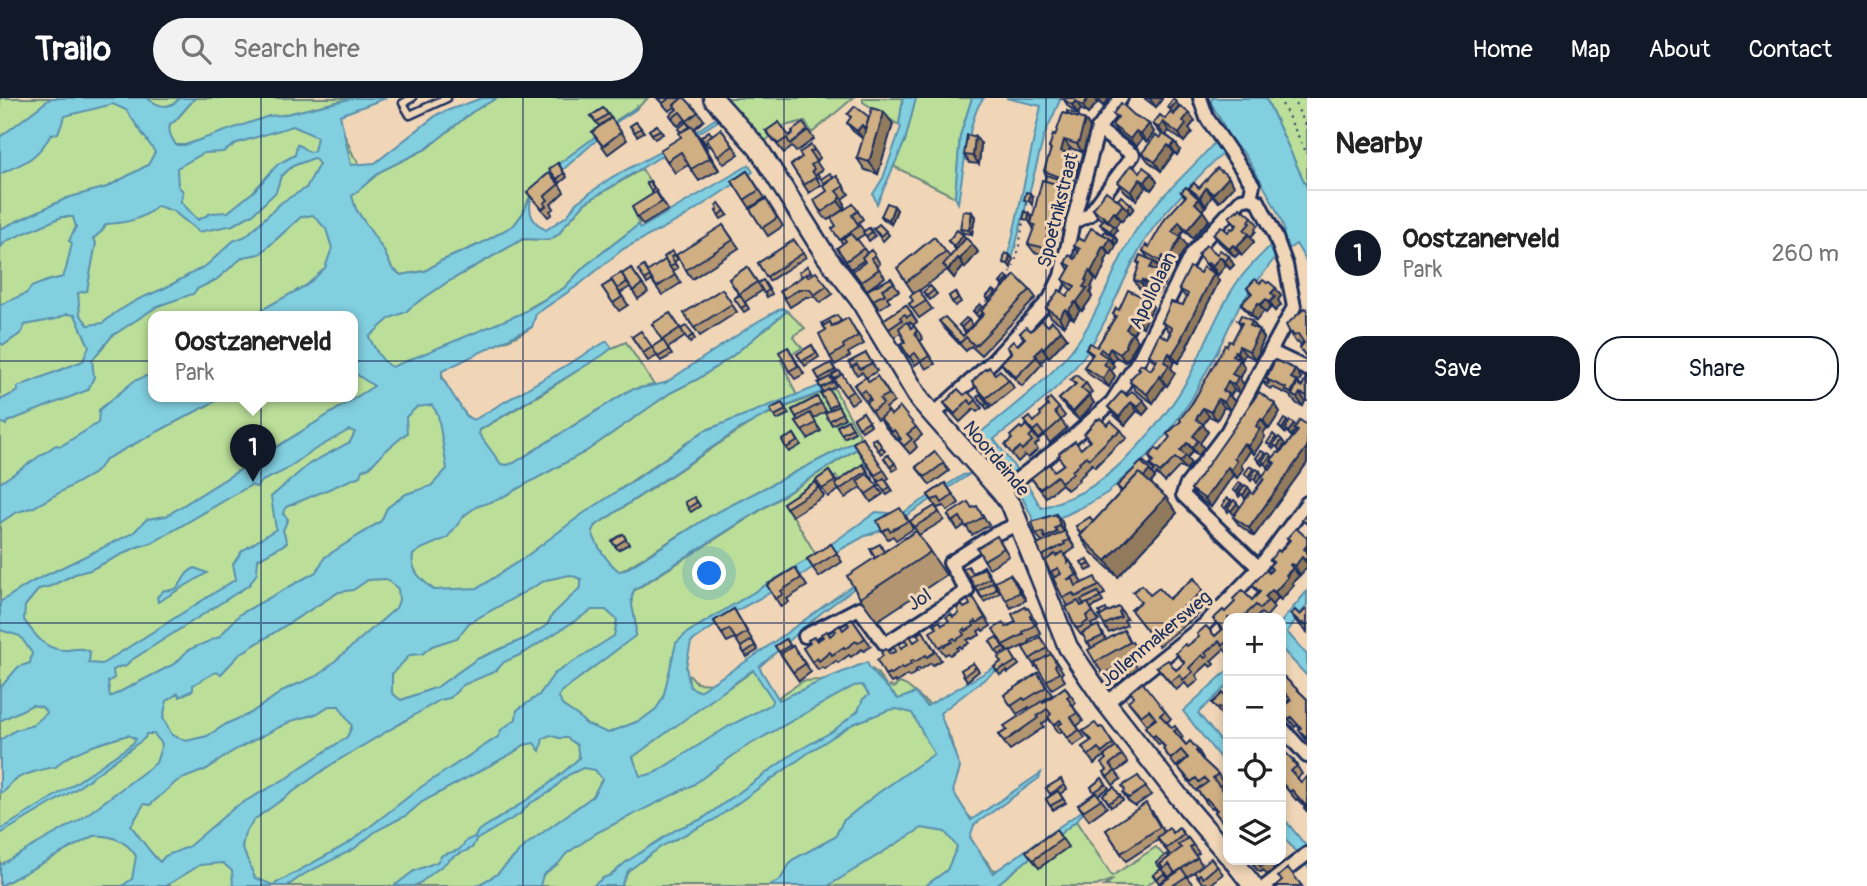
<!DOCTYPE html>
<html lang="en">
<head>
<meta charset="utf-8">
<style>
  body { margin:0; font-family:Pangolin,sans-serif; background:#f2f2f2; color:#222 }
  .controls { position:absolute; right:21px; bottom:21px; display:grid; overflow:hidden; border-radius:14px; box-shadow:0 4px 10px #0003 }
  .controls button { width:63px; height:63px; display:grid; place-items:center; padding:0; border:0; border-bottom:2px solid #e0e0e0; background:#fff; color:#222; font:35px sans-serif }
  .you { position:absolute; left:710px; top:476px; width:24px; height:24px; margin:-18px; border:5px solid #fff; border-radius:50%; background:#1a73e8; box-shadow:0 0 0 10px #1a73e833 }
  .badge { display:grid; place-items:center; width:46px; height:46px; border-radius:50%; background:#111827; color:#fff; font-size:23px; font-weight:700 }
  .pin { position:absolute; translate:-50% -58px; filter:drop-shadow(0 2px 4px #0008) }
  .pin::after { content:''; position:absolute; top:37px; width:24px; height:21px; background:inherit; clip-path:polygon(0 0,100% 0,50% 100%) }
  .popup { position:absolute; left:148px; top:213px; width:210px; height:91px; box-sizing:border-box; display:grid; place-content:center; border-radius:14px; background:#fff; filter:drop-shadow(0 2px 5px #0005); font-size:23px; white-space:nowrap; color:#767676 }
  .popup b { font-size:26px; color:#222 }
  .popup::after { content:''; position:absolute; left:50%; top:100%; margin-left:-14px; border:14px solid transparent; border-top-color:#fff }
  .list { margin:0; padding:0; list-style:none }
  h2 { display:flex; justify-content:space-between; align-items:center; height:91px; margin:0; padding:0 28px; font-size:30px }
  h2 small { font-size:23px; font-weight:400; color:#767676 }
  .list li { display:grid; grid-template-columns:46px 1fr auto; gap:21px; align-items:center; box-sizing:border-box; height:126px; padding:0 28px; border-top:2px solid #e0e0e0 }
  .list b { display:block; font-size:26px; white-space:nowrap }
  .list p { margin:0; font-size:23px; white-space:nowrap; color:#767676 }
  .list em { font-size:23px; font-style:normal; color:#767676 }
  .actions { display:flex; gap:14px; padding:21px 28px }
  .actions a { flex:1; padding:16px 0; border:2px solid #111827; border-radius:28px; text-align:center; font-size:24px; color:#111827 }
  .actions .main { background:#111827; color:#fff }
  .icon { flex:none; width:38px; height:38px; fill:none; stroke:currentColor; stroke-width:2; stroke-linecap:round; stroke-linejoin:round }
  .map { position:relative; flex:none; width:1307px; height:788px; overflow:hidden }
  header { display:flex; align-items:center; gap:42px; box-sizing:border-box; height:98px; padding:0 35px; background:#111827; color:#fff }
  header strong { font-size:33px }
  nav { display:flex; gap:38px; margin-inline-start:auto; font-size:24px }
  .search { width:490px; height:63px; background:#f2f2f2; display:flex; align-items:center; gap:18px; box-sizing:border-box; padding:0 24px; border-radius:38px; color:#767676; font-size:26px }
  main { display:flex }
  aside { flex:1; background:#fff }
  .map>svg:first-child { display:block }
</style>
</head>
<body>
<header>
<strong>Trailo</strong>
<div class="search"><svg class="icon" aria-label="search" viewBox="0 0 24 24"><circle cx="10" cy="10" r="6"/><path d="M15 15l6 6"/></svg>Search here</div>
<nav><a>Home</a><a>Map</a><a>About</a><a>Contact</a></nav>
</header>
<main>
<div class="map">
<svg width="1307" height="788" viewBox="0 0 1307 788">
  <rect width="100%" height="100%" fill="#f0d6b7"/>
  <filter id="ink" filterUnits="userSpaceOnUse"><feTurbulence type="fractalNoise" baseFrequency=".0143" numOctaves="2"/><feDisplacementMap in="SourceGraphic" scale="14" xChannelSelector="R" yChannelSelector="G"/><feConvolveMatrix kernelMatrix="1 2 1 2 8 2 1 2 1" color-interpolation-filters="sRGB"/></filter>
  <g filter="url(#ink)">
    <!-- green -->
    <g fill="#bbdf99" stroke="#6b877c" stroke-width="2" fill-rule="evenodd">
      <path d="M 0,0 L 180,0 L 175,5 L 165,9 L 175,23 L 195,0 L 354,0 L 311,10 L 332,8 L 354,59 C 363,67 362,76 363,88 L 381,73 L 426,51 L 472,14 L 497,0 L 648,0 L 635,12 L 636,10 L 618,21 L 532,93 L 523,115 L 514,127 L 480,146 L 441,163 L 425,173 L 401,177 L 392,170 L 390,171 L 431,195 L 446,185 L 523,141 L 549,142 L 559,136 L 564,128 L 585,105 L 642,71 L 663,104 L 637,122 L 639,125 L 638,127 L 585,168 L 564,190 L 529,210 L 532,229 C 504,249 466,251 440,273 C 450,297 462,315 480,332 L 543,295 L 612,250 L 626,244 L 654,287 L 630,292 L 514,365 L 507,367 L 507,396 L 585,354 L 670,295 L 698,281 L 731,259 L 787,213 L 805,230 L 793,238 L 802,250 L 781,262 L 797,298 L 704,333 L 563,431 L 593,432 L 595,428 L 758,320 L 834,290 L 860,337 L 856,343 L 710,418 L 623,472 L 635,492 L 857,351 L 868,370 L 843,385 L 836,378 L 789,411 L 816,457 L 687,535 L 674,580 L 690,577 L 697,585 L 733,587 L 754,572 L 755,574 L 760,571 L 777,600 L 803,583 L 821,582 L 872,571 L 878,576 L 887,589 L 891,588 L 893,590 L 900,585 L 907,588 L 936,612 L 950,639 L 955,656 L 947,681 L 960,710 L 971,720 L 971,727 L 968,734 L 972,744 L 992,770 L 995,772 L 1002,771 L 993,788 L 0,788 ZM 153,218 L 353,218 L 353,298 L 153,298 Z"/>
      <path d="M 723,0 L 853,0 L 812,35 L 805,23 L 784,28 L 764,44 Z"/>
      <path d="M 863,0 L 903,0 L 899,27 L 863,4 Z"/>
      <path d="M 916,0 L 972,0 L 960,38 L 955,99 L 893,68 L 905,43 Z"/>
      <path d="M 1266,0 L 1307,0 L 1307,90 Z"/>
      <path d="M 1076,723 L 1112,778 L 1156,749 L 1168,762 L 1164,775 L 1146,788 L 1104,788 L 1114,781 L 1096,788 L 995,788 Z"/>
    </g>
    <!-- water -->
    <g fill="#82cfe0" stroke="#598fac" stroke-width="2" fill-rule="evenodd">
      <path d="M 51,0 L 147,0 C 159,9 169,12 180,0 L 195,0 L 175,23 L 170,26 C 168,34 171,39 176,47 L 185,47 L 269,18 L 282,17 L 354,0 L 386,0 L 340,17 L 351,67 L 375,65 L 438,16 L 482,0 L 497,0 L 472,14 L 426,51 L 381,73 L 352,98 L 356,111 L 384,153 L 392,170 L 401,177 L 425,173 L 441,163 L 480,146 L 514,127 L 523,115 L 536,87 L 554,69 L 636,9 L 635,12 L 618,23 L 531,100 C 528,116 532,124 546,132 L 568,117 L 576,105 L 612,79 L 683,42 L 715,21 L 718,23 L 585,105 L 564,128 L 559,136 L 549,142 L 523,141 L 446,185 L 411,209 L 406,214 L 390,220 L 369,239 C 374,249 382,265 392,269 L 520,216 L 564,190 L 585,168 L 638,127 L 641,130 L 749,67 L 753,74 L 681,121 L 623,151 L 580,186 L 536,216 L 532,229 L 442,273 L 442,280 L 467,319 L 474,322 L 607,243 L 612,250 L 603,257 L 480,332 L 479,336 L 501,366 L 507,367 L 514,365 L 630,292 L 665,285 L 757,224 L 782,210 L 787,213 L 731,259 L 698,281 L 670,295 L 585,354 L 499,401 L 476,409 L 465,417 L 447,440 L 421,451 L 413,457 C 410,473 423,483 434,492 L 478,490 L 524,460 L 581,417 L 632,384 L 704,333 L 819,288 L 822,294 L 771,314 L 741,330 L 595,428 L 592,433 C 596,447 607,464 619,473 L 625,472 L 710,418 L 856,343 L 864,346 L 634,492 C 627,507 639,520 635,538 L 561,594 L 559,599 L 562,607 L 578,618 L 586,626 L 608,635 L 641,622 L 656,611 L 663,600 L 676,545 L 687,535 L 823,452 L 876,414 L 901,416 L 963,377 L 970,376 L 898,423 L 879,433 L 865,438 L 836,454 L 800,478 L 738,512 L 691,544 L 686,569 L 690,589 L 699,593 L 753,559 L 856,485 L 861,485 L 821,515 L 759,569 L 779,602 L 826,581 L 867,564 L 870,571 L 898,601 L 915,595 L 927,608 L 1000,566 L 1002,568 L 940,615 L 960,670 L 953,693 L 971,722 L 1041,675 L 1039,680 L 974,727 L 970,739 L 993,775 L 1099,701 L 1101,703 L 1081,717 L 1076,723 L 995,788 L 925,788 L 947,772 L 957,749 L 945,734 L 922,730 L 828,788 L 768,788 L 780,782 L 792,762 L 835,739 L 843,723 L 878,695 L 934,656 L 912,615 L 897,611 L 889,612 L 853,626 L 811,653 L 714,722 L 662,748 L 628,773 L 622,785 L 623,788 L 593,788 L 603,780 L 611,777 L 626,764 L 677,731 L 702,721 L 794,655 L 833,633 L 858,613 L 863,601 L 869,597 L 862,587 L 854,588 L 742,651 L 693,687 L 598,734 L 566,756 L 559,765 L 543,777 L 540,788 L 476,788 L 496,777 L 527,746 L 593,698 L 602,681 L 595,672 L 583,670 L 568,677 L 550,694 L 529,706 L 520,716 L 476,742 L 472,750 L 453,759 L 420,785 L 414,788 L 394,788 L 414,773 L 437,764 L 442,757 L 459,752 L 467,742 L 475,739 L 478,733 C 514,711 549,689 579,660 L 577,647 L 567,640 L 559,640 L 550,637 L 543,641 L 540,653 L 534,645 L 524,647 L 513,655 L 422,704 L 407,717 L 376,733 L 354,751 L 306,775 L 287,788 L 233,788 L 232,773 L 223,765 L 200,767 L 166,788 L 122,788 L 132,781 L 136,758 C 127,743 110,736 93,738 L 0,788 L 0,767 L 81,721 L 156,665 L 162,646 L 154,636 L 146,636 L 145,640 L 76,691 L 0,736 L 0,732 L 71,688 L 132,646 L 136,641 L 128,637 C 108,643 68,653 56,669 C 46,670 19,677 12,684 C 7,689 8,693 0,695 L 0,642 L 16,632 L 33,627 L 47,615 L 42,609 L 32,607 L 0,623 L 0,590 L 18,569 L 30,565 L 32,555 L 20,538 L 0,532 L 0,504 L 32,484 L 133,435 L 147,421 L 166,418 L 374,288 L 353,274 L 353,218 L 257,218 L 261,212 L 307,187 L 325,170 L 332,150 L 326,131 L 313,117 L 301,119 L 260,156 L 243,159 L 216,182 L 197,191 L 193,196 L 158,208 L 112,238 L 92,262 L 94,279 L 88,292 L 7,324 L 6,327 L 0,324 L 0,302 L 18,293 L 17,289 L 83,263 L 89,248 L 75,217 L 67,216 L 56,221 L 25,227 L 21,235 L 4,247 L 0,245 L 0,207 L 27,195 L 31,189 L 47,183 L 63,179 L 66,171 L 72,145 L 69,143 L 76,129 L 73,119 L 62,119 L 6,143 L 0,150 L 0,131 L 67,100 L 107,89 L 148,67 L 155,54 L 126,12 L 113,6 L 65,18 L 58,35 L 51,37 C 35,62 26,64 0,76 L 0,39 ZM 293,28 L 317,39 L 314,53 L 309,54 L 297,46 L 295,57 L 278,66 L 253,94 L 228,114 L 211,115 L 198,122 L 181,104 L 183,93 L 178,88 L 177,70 L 204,55 L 223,54 L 237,45 ZM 314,60 L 319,66 L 306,90 L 282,104 L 246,138 L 233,143 L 207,167 L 165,190 L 137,202 L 115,215 L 103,225 L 88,227 L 80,216 L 78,195 L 87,193 L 96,145 L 93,141 L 102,133 L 106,126 C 125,125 143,122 157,108 L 173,113 L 199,134 L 233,127 L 253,116 L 276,94 L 281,78 L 293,68 ZM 432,307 L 438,317 L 447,371 L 431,388 L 406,396 L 387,410 L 381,423 L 325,459 L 316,474 L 240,516 L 219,539 L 188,552 L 176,565 L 110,599 L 108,584 L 114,580 L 113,572 L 121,568 L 125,569 L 130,563 L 249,487 L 257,475 L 258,461 L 287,445 L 283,432 L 288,421 L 283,416 L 286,409 L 360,378 L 362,372 L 370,369 L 384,354 L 407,335 L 406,319 L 417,309 ZM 349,332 L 355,334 L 350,344 L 309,366 L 271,399 L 276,431 L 242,453 L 233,466 L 236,481 L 102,566 L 89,565 L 90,554 C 83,549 76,551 68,552 C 45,553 36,538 24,522 L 25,508 L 39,491 L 51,488 L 75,476 L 90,472 L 137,449 L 152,445 L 251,387 L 256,389 L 262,383 L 284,373 L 309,355 ZM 570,477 L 581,481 L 581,489 L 552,517 L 547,527 L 526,540 L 477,561 L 437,589 L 401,602 L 392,595 L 392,576 L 410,557 L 422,556 L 432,548 L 457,540 L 469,525 L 546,482 ZM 386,481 L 398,491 L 399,502 L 396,510 L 319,577 L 286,591 L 249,616 L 228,625 L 207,638 L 186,643 L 172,637 L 163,620 L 167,603 L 178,595 L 180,599 L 193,592 L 193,587 L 216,574 L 221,576 L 240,556 L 339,494 L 353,492 L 368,482 ZM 592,512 L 606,512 L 617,522 L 614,538 L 554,576 L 539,597 L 517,612 L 516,621 L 501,632 L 499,638 L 421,689 L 349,745 L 273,787 L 255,780 L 242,749 L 245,735 L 255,721 L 332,666 L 440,602 L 450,600 L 463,587 L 496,573 L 504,564 L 524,555 ZM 753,572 L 773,602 L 770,607 L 729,628 L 656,674 L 648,677 L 640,678 L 633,659 ZM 329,608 L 339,608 L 352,628 L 347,639 L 297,672 L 292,677 L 235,709 L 188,749 L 165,758 L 160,764 C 150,755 140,739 131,728 L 144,706 L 150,707 L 177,683 L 207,671 L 233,653 L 291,623 L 316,616 Z"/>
      <path d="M 903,0 L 916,0 L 905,43 L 877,106 L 873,96 L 883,80 L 901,29 L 899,27 Z"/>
      <path d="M 972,0 L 984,0 C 969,13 962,83 958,105 L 955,99 L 960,38 Z"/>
      <path d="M 1006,0 L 1061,0 L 1044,38 L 1012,161 L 1008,160 L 1041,8 Z"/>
      <path d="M 1212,0 L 1266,0 L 1307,90 L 1307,164 L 1296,146 L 1274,161 L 1239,208 L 1217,254 L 1191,302 L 1170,332 L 1147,359 L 1107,395 L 1088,406 L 1066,417 L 1036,427 L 1018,391 L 974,340 C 1011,309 1052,281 1079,242 C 1102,209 1113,170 1133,137 C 1157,97 1196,70 1224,33 L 1224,28 L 1211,5 ZM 1234,48 C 1239,51 1239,50 1243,54 C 1253,69 1282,117 1284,133 C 1268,152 1247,168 1234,189 C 1215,218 1204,251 1188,281 C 1166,320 1122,373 1082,394 C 1070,400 1056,405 1042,410 L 1040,408 L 1031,392 L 994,341 C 1025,318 1057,293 1081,262 C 1110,224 1123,176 1149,136 C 1161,118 1176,103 1191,87 C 1204,73 1217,59 1234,48 Z"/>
      <path d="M 153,275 L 153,298 L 225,298 L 106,361 L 96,374 L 34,409 L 15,415 L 0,425 L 0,385 L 56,347 L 61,348 L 98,325 L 99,312 L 134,283 Z"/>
      <path d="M 195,470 L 207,475 L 158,504 L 157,499 L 164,492 C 185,495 179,476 195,470 Z"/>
      <path d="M 1307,493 L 1307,507 L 1287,534 L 1307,557 L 1307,578 L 1281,550 L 1281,524 Z"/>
      <path d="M 1228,572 L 1228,587 L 1198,615 L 1228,652 L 1228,670 L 1183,613 Z"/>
      <path d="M 1281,717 L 1307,749 L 1307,768 L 1281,736 Z"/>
    </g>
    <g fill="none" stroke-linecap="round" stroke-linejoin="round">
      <defs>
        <path id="lane" d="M 412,0 L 403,5 L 410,17 L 447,0"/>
        <g id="street">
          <path d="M 1200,0 L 1207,20 L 1253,87 L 1250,100"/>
          <path d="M 1073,124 L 1089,117 L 1133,57 L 1098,31"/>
          <path d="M 1271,254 L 1307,271"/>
          <path d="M 933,317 L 993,263 L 1050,201 L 1061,178 L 1073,124 L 1098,31 L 1121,0"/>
          <path d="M 1001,394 L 1074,338 L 1112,304 L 1140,260 L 1192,155 L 1241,102 L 1250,100 L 1258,103 L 1275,137 L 1286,167 L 1294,209 L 1227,334 L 1186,388 L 1183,397 L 1259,470"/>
          <path d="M 805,538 L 859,510 L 885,546 L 967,493 L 950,465 L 993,437 L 1020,425"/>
          <path d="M 1106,605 L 1205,526 L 1259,470 L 1307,405"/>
          <path d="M 1281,629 L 1307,658"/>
          <path d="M 1266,788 L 1307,756"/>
        </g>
        <g id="secondary">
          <path d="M 713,0 L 758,50 L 826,158 L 860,202 L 920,302 L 1001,394 L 1012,409 L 1068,549 L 1106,605 L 1187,709 L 1228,757"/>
          <path d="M 1233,762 L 1253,788"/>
        </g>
      </defs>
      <!-- lane casing -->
      <use href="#lane" stroke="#1b2f5e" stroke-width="11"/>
      <!-- street casing -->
      <use href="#street" stroke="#1b2f5e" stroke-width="18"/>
      <!-- secondary casing -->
      <use href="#secondary" stroke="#1b2f5e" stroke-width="23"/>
      <!-- path -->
      <g stroke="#1b2f5e" stroke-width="2" stroke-dasharray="2 5" stroke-linecap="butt">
        <path d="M 1279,0 L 1307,56"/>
        <path d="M 1292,0 L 1307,29"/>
        <path d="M 1007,181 C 1019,166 1023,123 1026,102"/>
        <path d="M 981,209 L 989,200"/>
      </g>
      <!-- lane -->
      <use href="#lane" stroke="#f0d6b7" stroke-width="6"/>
      <!-- street -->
      <use href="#street" stroke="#f0d6b7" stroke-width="12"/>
      <!-- secondary -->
      <use href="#secondary" stroke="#f0d6b7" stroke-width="18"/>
    </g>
    <!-- wall -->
    <g fill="#b39671" stroke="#1b2f5e" stroke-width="2">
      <path d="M 657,0 L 684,0 L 698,14 L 704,22 L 694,31 L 719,72 L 699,83 L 688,67 L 675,75 L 667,63 L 681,39 L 691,29 L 685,22 L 678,28 L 670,17 L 677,11 L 675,9 L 669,13 Z"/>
      <path d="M 1063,0 L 1108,0 L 1109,1 L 1103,8 L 1098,4 L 1088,16 L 1081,11 L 1078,16 L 1068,8 Z"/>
      <path d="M 1144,0 L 1162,0 L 1162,1 L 1156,9 Z"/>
      <path d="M 603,10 L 611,20 L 599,28 L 591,18 Z"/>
      <path d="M 1189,15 L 1195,23 L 1189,30 L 1192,34 L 1184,44 L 1169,33 L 1166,37 L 1175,44 L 1180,52 L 1177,57 L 1174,55 L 1161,73 L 1148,63 L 1142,55 L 1162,37 L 1153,26 L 1174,17 Z"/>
      <path d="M 848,16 L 869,19 L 893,26 L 878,76 L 865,72 L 857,60 L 863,41 L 853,33 L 847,25 L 851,20 Z"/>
      <path d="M 1113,16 L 1134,17 L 1149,26 L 1154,34 L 1147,44 L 1142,41 L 1136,49 L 1118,35 L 1112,27 L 1117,21 Z"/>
      <path d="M 611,20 L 627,42 L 608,56 L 592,34 Z"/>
      <path d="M 1082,21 L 1085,22 L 1090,30 L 1084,51 L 1082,54 L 1070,50 L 1068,55 L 1079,65 L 1071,89 L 1061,85 L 1059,90 L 1067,101 L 1052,159 L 1034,154 L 1028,146 L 1034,131 L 1031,126 L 1046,77 L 1044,73 L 1051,52 L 1049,50 L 1055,38 Z"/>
      <path d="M 636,24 L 644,34 L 637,38 L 630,28 Z"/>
      <path d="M 803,25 L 814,41 L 796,54 L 792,49 L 784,55 L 766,33 L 789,38 Z"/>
      <path d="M 657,27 L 663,36 L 655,41 L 649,32 Z"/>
      <path d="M 721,31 L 739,56 L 724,66 L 710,47 L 708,49 L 701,39 L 712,37 Z"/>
      <path d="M 981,46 L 979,66 L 970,65 L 964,57 Z"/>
      <path d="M 811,47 L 820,60 L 816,63 L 822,72 L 817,76 L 820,79 L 817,81 L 821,87 L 809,95 L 791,67 L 802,59 Z"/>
      <path d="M 558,65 L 567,79 L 560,85 L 549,71 Z"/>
      <path d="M 747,73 L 765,100 L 750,110 L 732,83 Z"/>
      <path d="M 1140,74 L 1151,75 L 1157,84 L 1151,92 L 1146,89 L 1136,102 L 1123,92 L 1118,84 Z"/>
      <path d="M 837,78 L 849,96 L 842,101 L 845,106 L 844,111 L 828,122 L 823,118 L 818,110 L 834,80 Z"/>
      <path d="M 650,83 L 668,112 L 643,127 L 637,119 L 653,96 L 651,93 Z"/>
      <path d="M 559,86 L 564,94 L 551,106 L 554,110 L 550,113 L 552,116 L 548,119 L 527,94 Z"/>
      <path d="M 1233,86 L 1234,88 L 1219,104 L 1212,98 L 1206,108 L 1200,102 L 1205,109 L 1202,112 L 1209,122 L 1192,140 L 1184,132 L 1180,139 L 1187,148 L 1174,169 L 1169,166 L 1166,171 L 1155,164 L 1159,171 L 1158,173 L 1161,174 L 1166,183 L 1158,195 L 1148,190 L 1147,193 L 1139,190 L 1134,182 L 1140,168 L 1137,164 L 1148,160 L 1143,153 L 1149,149 L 1185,99 L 1181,94 L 1194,96 L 1189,90 L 1199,90 Z"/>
      <path d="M 766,101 L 783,128 L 768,138 L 750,111 Z"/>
      <path d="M 1118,102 L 1134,110 L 1130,115 L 1129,114 L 1122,123 L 1120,122 L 1115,129 L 1117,132 L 1113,137 L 1118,143 L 1116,147 L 1114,145 L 1116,148 L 1111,157 L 1109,156 L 1105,163 L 1106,165 L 1097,183 L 1095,181 L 1091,189 L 1092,191 L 1090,195 L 1092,199 L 1082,213 L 1080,212 L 1074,221 L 1070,219 L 1064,228 L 1051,219 L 1046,210 L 1067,198 L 1073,192 L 1069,190 L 1063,182 L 1069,172 L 1065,165 L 1075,161 L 1078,154 L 1074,148 L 1103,136 L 1113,137 L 1103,130 L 1100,126 L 1103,122 L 1098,119 L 1093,111 Z"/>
      <path d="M 719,105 L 728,117 L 721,121 L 716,113 L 718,111 Z"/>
      <path d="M 853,106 L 863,121 L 858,125 L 864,133 L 869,130 L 875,138 L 869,143 L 865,136 L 857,141 L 867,155 L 875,157 L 880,166 L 877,168 L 885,179 L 867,192 L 853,173 L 865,164 L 864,162 L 851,171 L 837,150 L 843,146 L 832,131 L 836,128 Z"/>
      <path d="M 894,108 L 897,112 L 891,126 L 884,122 L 881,118 Z"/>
      <path d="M 975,119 L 972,136 L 963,135 L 960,131 Z"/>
      <path d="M 1229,119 L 1252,119 L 1258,127 L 1255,131 L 1256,133 L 1251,139 L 1254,144 L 1242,157 L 1239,155 L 1235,159 L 1219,144 L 1213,136 L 1228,134 L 1233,131 L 1235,128 Z"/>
      <path d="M 723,127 L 739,150 L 692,181 L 686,172 Z"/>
      <path d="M 873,131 L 886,133 L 889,137 L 883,143 Z"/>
      <path d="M 963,137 L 966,141 L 972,146 L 978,154 L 965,170 L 964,168 L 954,180 L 947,172 L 919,193 L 932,211 L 919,220 L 909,206 L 913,203 L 914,196 L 906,184 L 934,139 L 950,159 L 956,152 L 948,143 Z"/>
      <path d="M 794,142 L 806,159 L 769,183 L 758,165 Z"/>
      <path d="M 672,153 L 678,161 L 674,164 L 678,170 L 673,173 L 681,185 L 662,197 L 652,183 L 647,186 L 645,182 L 665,162 Z"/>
      <path d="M 1217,156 L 1234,167 L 1230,171 L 1226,167 L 1218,177 L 1214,173 L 1213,174 L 1219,183 L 1187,248 L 1188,249 L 1178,265 L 1174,263 L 1171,270 L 1175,275 L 1167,288 L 1165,287 L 1153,305 L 1136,293 L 1130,284 L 1151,272 L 1155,265 L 1149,257 L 1168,241 L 1170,237 L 1170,234 L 1168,232 L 1162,224 L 1183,207 L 1186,200 L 1179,191 L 1200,175 L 1212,174 L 1198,157 Z"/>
      <path d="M 807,168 L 813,176 L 827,188 L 833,196 L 820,205 L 815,199 L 806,199 L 790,209 L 780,193 L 802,179 Z"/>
      <path d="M 747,169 L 758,185 L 763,182 L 772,196 L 767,199 L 763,192 L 745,204 L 749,211 L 744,214 L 734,200 L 739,197 L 729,181 Z"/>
      <path d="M 631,170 L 648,194 L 638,201 L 630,189 L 620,195 L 619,193 L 628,207 L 619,213 L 602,189 Z"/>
      <path d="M 1006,178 L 1010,182 L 1030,192 L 1036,200 L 981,257 L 971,248 L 966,253 L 945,231 L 939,223 L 963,238 L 983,216 L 982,215 L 978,219 L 973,213 L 980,206 L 983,210 L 990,203 L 986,199 L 993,192 L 997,196 L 1003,189 L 1000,185 Z"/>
      <path d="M 891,180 L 899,193 L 887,199 L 890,204 L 879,211 L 873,202 Z"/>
      <path d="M 1260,185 L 1281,198 L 1278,202 L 1281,207 L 1275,213 L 1271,209 L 1266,215 L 1264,213 L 1256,223 L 1247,214 L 1241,206 L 1251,196 L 1247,190 Z"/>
      <path d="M 930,188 L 937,196 L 930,202 L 926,198 Z"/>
      <path d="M 722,191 L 737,214 L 700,238 L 684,215 Z"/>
      <path d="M 955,194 L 961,204 L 955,208 L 949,198 Z"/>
      <path d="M 1147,201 L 1153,209 L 1143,229 L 1138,227 L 1133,236 L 1138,243 L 1131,255 L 1132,256 L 1125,264 L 1116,259 L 1113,264 L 1108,261 L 1114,268 L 1111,272 L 1115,278 L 1109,289 L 1090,277 L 1084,269 L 1092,258 L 1086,251 L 1097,249 L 1115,219 L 1113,216 L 1119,212 Z"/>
      <path d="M 906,207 L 917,224 L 913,227 L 910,224 L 908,225 L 911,230 L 914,228 L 920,236 L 923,241 L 920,243 L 935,266 L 926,271 L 921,263 L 915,267 L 901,246 L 905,244 L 901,235 L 894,239 L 883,222 Z"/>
      <path d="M 1307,212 L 1307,260 L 1300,250 L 1304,245 L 1303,244 L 1300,247 L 1298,244 L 1296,245 L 1291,237 Z"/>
      <path d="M 670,215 L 681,231 L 686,228 L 695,241 L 690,245 L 686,238 L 668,250 L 666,248 L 672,257 L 661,263 L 657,258 L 648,263 L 632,239 L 652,249 L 663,242 L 652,226 Z"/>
      <path d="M 969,222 L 972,227 L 965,234 L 959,227 Z"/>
      <path d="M 842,223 L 853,228 L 864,246 L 848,255 L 850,258 L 835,267 L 830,259 Z"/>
      <path d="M 1238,223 L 1258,231 L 1258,232 L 1264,240 L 1259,252 L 1260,253 L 1255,261 L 1245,256 L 1242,262 L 1241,262 L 1240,263 L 1245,270 L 1240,281 L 1244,287 L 1240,295 L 1234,292 L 1230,298 L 1235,304 L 1230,312 L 1224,309 L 1217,322 L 1209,318 L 1203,327 L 1208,334 L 1200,345 L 1204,351 L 1198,358 L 1193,353 L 1189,357 L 1187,360 L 1191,366 L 1186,372 L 1180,368 L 1165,384 L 1157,376 L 1154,379 L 1155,380 L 1151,385 L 1177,415 L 1118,479 L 1091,454 L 1080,438 L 1081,437 L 1076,428 L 1093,424 L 1121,394 L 1117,388 L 1129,377 L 1153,371 L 1150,367 L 1152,364 L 1149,359 L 1159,353 L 1170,340 L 1167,336 L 1181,323 L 1227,248 L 1232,244 L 1241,227 Z"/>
      <path d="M 1048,228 L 1061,232 L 1067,240 L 1049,259 L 1048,258 L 1041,264 L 1042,266 L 1022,288 L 1007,273 L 1001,265 L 1011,255 L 1007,249 L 1018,247 L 1024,241 L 1020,235 L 1031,233 Z"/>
      <path d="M 812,247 L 819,259 L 805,268 L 797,256 Z"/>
      <path d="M 788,249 L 804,276 L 795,281 L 789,273 Z"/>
      <path d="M 866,255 L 877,273 L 866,280 L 862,274 L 857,277 L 849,264 Z"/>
      <path d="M 831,265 L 837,274 L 839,273 L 859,301 L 851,306 L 833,279 L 831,280 L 836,288 L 829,292 L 845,320 L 832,327 L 825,315 L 830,312 L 821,296 L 823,294 L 818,285 L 821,284 L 815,274 Z"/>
      <path d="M 1268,273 L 1301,280 L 1298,285 L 1302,289 L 1307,280 L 1307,303 L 1305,303 L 1303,308 L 1297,306 L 1289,297 L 1272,289 L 1271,291 L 1266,288 L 1263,284 Z"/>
      <path d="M 995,276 L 1009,282 L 1014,290 L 992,308 L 972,284 Z"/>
      <path d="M 1071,282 L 1086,285 L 1092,294 L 1088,297 L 1094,305 L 1079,322 L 1065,309 L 1059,301 L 1075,287 Z"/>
      <path d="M 869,284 L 883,286 L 894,304 L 886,310 L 889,314 L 891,317 L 916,329 L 922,337 L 914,344 L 917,349 L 910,356 L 899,343 L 900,342 L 899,340 L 897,342 L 885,329 L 880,320 L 881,319 L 877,322 L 866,305 L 871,302 L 870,300 L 865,303 L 854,287 Z"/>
      <path d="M 964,297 L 976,302 L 982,310 L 977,314 L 974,311 L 960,324 L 950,313 L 944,305 Z"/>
      <path d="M 1127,298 L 1143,302 L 1149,310 L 1143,317 L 1137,313 L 1125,327 L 1114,317 L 1108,309 Z"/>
      <path d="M 817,299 L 826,313 L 813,321 L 821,333 L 808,341 L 796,324 L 798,322 L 792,312 Z"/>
      <path d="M 977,299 L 987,305 L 990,309 L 987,311 Z"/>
      <path d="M 782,305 L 789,316 L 777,322 L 770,311 Z"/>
      <path d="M 1275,306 L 1280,314 L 1269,331 L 1267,330 L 1263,335 L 1265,339 L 1254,356 L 1250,353 L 1241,367 L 1243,371 L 1237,380 L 1233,377 L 1211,409 L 1197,399 L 1191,391 Z"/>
      <path d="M 1059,310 L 1065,318 L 1061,322 L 1067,330 L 1050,345 L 1044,337 L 1039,341 L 1025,323 L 1034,324 Z"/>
      <path d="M 863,314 L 871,327 L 862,333 L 854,320 Z"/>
      <path d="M 848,322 L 855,334 L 844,340 L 837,328 Z"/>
      <path d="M 1289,325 L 1296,329 L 1307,327 L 1307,365 L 1254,438 L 1239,427 L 1233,419 L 1253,396 L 1263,381 L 1262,379 L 1274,366 L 1272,364 L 1268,369 L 1263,365 L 1262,367 L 1259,364 L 1256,360 L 1265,355 L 1266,357 L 1271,357 L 1273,360 L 1280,355 L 1297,334 L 1295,332 L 1291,338 L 1286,333 L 1285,335 L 1279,329 Z"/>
      <path d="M 1107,327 L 1121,332 L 1127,340 L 1121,345 L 1120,344 L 1095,369 L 1092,366 L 1085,373 L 1086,374 L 1078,381 L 1079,383 L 1067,392 L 1062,386 L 1046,399 L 1031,380 L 1054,373 L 1064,366 L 1058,358 L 1081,351 L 1089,344 L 1084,336 Z"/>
      <path d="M 1022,331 L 1033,335 L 1039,344 L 1035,347 L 1038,351 L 1028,360 L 1025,357 L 1018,364 L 1005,347 Z"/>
      <path d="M 794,336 L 801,347 L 789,354 L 786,350 Z"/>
      <path d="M 862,339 L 889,380 L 886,382 L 893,393 L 887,397 L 878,384 L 879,384 L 853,345 Z"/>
      <path d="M 876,340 L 885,353 L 881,356 L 872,342 Z"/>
      <path d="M 935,354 L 949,373 L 930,387 L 916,369 Z"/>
      <path d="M 888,357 L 898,370 L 893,373 L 884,360 Z"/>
      <path d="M 863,366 L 873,381 L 872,382 L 883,396 L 871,404 L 861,389 L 845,400 L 839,392 L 828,399 L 816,382 L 829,373 L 837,384 Z"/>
      <path d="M 815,384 L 824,398 L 792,418 L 783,405 Z"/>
      <path d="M 945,385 L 959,405 L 948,413 L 944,408 L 937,410 L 928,397 Z"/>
      <path d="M 697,403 L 700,408 L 691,414 L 688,410 Z"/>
      <path d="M 935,408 L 944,422 L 919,437 L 910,423 Z"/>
      <path d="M 973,410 L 982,416 L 989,427 L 972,437 L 965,427 L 958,432 L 948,417 Z"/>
      <path d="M 906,418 L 913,431 L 896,442 L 893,438 L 888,441 L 882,433 Z"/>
      <path d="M 1062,424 L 1065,434 L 1075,450 L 1065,457 L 1076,471 L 1079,477 L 1078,478 L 1082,485 L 1100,487 L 1105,496 L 1100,498 L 1103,504 L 1091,510 L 1099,523 L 1091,526 L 1093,530 L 1103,535 L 1106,542 L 1132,544 L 1139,556 L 1103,576 L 1095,564 L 1091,550 L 1084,538 L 1081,537 L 1075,529 L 1068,508 L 1063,500 L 1054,479 L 1042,458 L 1042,444 L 1036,436 Z"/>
      <path d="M 916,433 L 946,477 L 877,523 L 860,500 L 885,453 Z"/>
      <path d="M 623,436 L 629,446 L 618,452 L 612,443 Z"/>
      <path d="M 1307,438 L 1307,469 L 1300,477 L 1297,474 L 1296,475 L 1299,478 L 1292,485 L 1294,487 L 1281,502 L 1278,500 L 1272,507 L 1274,510 L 1266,519 L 1261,515 L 1256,520 L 1228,520 L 1228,556 L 1224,551 L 1211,563 L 1214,566 L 1211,569 L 1208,566 L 1196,577 L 1199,582 L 1189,590 L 1185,585 L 1176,592 L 1157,569 L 1176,572 L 1184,565 L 1176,555 L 1187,548 L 1215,538 L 1222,532 L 1213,521 L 1225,514 L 1252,502 L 1258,495 L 1252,487 L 1272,471 L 1269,468 L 1272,465 L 1270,462 L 1280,454 L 1289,443 L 1287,440 L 1306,439 Z"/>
      <path d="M 831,446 L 842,464 L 819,479 L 807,461 Z"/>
      <path d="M 1002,446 L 1009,458 L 989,470 L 984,462 Z"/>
      <path d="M 1087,461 L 1093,470 L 1087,473 L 1084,469 Z"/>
      <path d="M 984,468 L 1000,495 L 984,504 L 971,483 L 973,475 Z"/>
      <path d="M 795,470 L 807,488 L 787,501 L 789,504 L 781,509 L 767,487 Z"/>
      <path d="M 1194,480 L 1212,505 L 1159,548 L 1131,512 L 1141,504 L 1133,494 L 1169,501 Z"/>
      <path d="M 1016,484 L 1026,502 L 1011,510 L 1006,502 Z"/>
      <path d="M 973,499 L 991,528 L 983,533 L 982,531 L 978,533 L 980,537 L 972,541 L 971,540 L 967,542 L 969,545 L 961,550 L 960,548 L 957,550 L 958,552 L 950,557 L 948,555 L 945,557 L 939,549 L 943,527 L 970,507 Z"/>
      <path d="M 1025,509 L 1033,519 L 1037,525 L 1036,527 L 1041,536 L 1029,542 L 1030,545 L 1010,554 L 1019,567 L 1008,575 L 1007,573 L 1000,577 L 994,569 L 1001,564 L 1008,554 L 1003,547 L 1006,529 L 1016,524 Z"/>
      <path d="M 1119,509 L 1127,521 L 1124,522 L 1127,527 L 1109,535 L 1104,527 L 1108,514 Z"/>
      <path d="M 734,511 L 758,552 L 747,559 L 735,540 L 727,544 L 714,523 Z"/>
      <path d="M 1307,511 L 1307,534 L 1297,524 L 1291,516 L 1300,517 Z"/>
      <path d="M 852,521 L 871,548 L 864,553 L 862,551 L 851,559 L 849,557 L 838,565 L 836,563 L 825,571 L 823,569 L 818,572 L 803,550 L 843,532 L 849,527 Z"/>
      <path d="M 997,539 L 1006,553 L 999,557 L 990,543 Z"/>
      <path d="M 1040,539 L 1063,574 L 1061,576 L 1065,583 L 1052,591 L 1037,568 L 1035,569 L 1030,561 Z"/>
      <path d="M 786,541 L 792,550 L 793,548 L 811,574 L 799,583 L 775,548 Z"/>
      <path d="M 928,541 L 941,562 L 933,567 L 931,565 L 920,572 L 919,570 L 916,572 L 917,574 L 909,579 L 907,577 L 896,585 L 895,583 L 891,585 L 885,577 L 890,556 L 914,544 Z"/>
      <path d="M 1132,562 L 1138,570 L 1129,577 L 1123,568 Z"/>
      <path d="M 973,565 L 979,573 L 967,583 L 961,572 Z"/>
      <path d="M 1038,575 L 1052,597 L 1042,603 L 1043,605 L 1065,589 L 1076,605 L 1073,608 L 1083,623 L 1077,628 L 1085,640 L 1073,648 L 1062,633 L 1059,635 L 1049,621 L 1042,626 L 1044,629 L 1010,652 L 998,637 L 1006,632 L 1030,610 L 1029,609 L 1017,616 L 1004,597 Z"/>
      <path d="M 1281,576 L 1307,601 L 1307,643 L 1299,632 L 1300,631 L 1297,627 L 1295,629 L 1281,612 L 1290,603 L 1289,602 L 1281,610 Z"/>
      <path d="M 1228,601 L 1228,629 L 1222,621 L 1225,618 L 1223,619 L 1212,605 Z"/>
      <path d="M 1128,603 L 1165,613 L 1171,621 L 1167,624 L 1172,630 L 1177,631 L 1183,639 L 1181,641 L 1186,647 L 1198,652 L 1203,660 L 1202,661 L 1218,676 L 1223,685 L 1219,688 L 1224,694 L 1228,693 L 1228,732 L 1215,714 L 1216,713 L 1213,709 L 1211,711 L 1197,692 L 1201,688 L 1196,693 L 1178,669 L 1187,661 L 1187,660 L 1176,669 L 1163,651 L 1164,649 L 1161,645 L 1159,647 L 1145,629 L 1155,621 L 1154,621 L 1147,627 Z"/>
      <path d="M 1101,629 L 1128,665 L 1116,674 L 1121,681 L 1113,687 L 1104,674 L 1107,672 L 1106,661 L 1104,658 L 1094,666 L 1082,649 L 1091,643 L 1083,633 L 1099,630 Z"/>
      <path d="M 1294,663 L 1302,676 L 1297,680 L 1307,714 L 1305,709 L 1297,701 L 1296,702 L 1281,684 Z"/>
      <path d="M 1138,678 L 1151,697 L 1135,708 L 1129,704 L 1123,695 Z"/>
      <path d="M 1102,680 L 1109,690 L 1098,697 L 1107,709 L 1089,722 L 1078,707 L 1095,695 L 1091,689 Z"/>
      <path d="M 1061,681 L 1067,691 L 1060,696 L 1066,705 L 1053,712 L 1046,701 L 1051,697 L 1046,690 Z"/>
      <path d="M 1114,689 L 1123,702 L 1111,709 L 1103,697 Z"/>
      <path d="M 1152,713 L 1164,734 L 1173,735 L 1179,730 L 1187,740 L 1188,740 L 1199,755 L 1196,757 L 1202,767 L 1217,768 L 1223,776 L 1209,788 L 1206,785 L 1203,786 L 1194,774 L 1187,779 L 1194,788 L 1157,788 L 1175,775 L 1175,774 L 1169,779 L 1165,774 L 1164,775 L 1167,780 L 1159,785 L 1153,777 L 1161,772 L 1171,758 L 1158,742 L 1126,763 L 1106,732 Z"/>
      <path d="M 1056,732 L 1068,749 L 1039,770 L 1026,753 Z"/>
      <path d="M 1250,762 L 1279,762 L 1281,765 L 1267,777 L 1263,772 L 1261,774 L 1258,773 Z"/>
    </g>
    <!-- shaded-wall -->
    <g fill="#927a5c" stroke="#1b2f5e" stroke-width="2">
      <path d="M 1088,0 L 1095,0 L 1098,4 L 1088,16 L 1083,8 Z"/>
      <path d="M 1098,0 L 1108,0 L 1109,1 L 1103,8 Z"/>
      <path d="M 1151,0 L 1162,0 L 1162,1 L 1156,9 L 1150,1 Z"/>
      <path d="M 1076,3 L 1081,11 L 1078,16 L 1072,7 Z"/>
      <path d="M 1176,4 L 1179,8 L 1173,15 L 1170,11 Z"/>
      <path d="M 884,14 L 893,26 L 878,76 L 869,64 Z"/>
      <path d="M 1189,15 L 1195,23 L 1189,30 L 1192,34 L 1184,44 L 1179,36 L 1183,23 Z"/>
      <path d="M 1085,22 L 1090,30 L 1084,51 L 1082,54 L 1077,46 Z"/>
      <path d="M 1163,24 L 1169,33 L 1165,38 L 1159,30 Z"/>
      <path d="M 1149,26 L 1154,34 L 1147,44 L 1141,36 Z"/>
      <path d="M 862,27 L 867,35 L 863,41 L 857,33 Z"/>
      <path d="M 692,28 L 700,40 L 719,72 L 710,60 Z"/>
      <path d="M 1136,33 L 1142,41 L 1136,49 L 1130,41 Z"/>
      <path d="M 975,38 L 981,46 L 979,66 L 973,58 Z"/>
      <path d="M 1064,42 L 1070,50 L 1066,61 L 1061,53 Z"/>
      <path d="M 1175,44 L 1180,52 L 1177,57 L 1171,49 Z"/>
      <path d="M 1168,47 L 1174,55 L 1161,73 L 1155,64 Z"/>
      <path d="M 1073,57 L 1079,65 L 1071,89 L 1065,81 Z"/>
      <path d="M 1151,75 L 1157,84 L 1151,92 L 1145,84 Z"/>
      <path d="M 1228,78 L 1234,88 L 1219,104 L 1213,96 Z"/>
      <path d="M 1058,81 L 1061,85 L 1059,90 L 1067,101 L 1052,159 L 1046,150 L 1055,91 Z"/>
      <path d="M 1140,81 L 1146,89 L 1136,102 L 1131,94 Z"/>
      <path d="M 1206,90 L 1212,98 L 1206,108 L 1200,99 Z"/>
      <path d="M 1030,95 L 1033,99 L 1032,107 L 1029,103 Z"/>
      <path d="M 840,98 L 845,106 L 844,111 L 838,103 Z"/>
      <path d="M 1199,101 L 1205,109 L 1200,114 L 1195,105 Z"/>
      <path d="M 1123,106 L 1129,114 L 1122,123 L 1116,115 Z"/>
      <path d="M 1131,106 L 1134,110 L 1130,115 L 1127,111 Z"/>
      <path d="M 894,108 L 897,112 L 891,126 L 889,122 Z"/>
      <path d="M 1203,113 L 1209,122 L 1192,140 L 1187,132 Z"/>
      <path d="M 972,114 L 975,119 L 972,136 L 969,132 Z"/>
      <path d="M 1114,114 L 1120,122 L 1115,129 L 1117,132 L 1113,137 L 1110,133 L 1113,129 L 1108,122 Z"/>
      <path d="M 1029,115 L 1032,119 L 1031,126 L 1028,122 Z"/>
      <path d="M 1179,124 L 1184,132 L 1177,142 L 1172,134 Z"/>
      <path d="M 1249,136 L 1254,144 L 1242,157 L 1236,149 Z"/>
      <path d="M 963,137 L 966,141 L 957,152 L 954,148 Z"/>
      <path d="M 1115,139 L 1118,143 L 1116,147 L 1113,142 Z"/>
      <path d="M 1181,139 L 1187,148 L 1174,169 L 1168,161 Z"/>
      <path d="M 1110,140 L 1116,148 L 1111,157 L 1105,149 Z"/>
      <path d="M 972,146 L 978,154 L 965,170 L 960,161 Z"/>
      <path d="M 1233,147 L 1239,155 L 1235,159 L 1229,151 Z"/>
      <path d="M 1103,148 L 1109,156 L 1105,163 L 1106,165 L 1097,183 L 1091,174 Z"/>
      <path d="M 1010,157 L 1013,161 L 1011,170 L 1008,166 Z"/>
      <path d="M 1163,158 L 1169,166 L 1166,171 L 1160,163 Z"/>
      <path d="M 1229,158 L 1234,167 L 1230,171 L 1225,163 Z"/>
      <path d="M 1220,159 L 1226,167 L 1218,177 L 1212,168 Z"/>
      <path d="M 958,160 L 964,168 L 954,180 L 948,172 Z"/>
      <path d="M 1154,163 L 1159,171 L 1156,178 L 1150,170 Z"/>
      <path d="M 1208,165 L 1214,173 L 1213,175 L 1207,167 Z"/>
      <path d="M 1089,173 L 1095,181 L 1091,189 L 1092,191 L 1090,195 L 1092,199 L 1082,213 L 1076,205 L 1083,189 L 1085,182 Z"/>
      <path d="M 1161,174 L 1166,183 L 1158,195 L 1152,187 Z"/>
      <path d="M 1214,175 L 1219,183 L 1187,248 L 1188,249 L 1178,265 L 1172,257 Z"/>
      <path d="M 1142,182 L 1148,190 L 1147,193 L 1141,185 Z"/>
      <path d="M 1276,190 L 1281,198 L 1278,202 L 1281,207 L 1275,213 L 1270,204 L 1271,195 Z"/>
      <path d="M 1147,201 L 1153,209 L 1143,229 L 1137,221 Z"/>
      <path d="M 1266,201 L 1271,209 L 1266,215 L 1260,207 Z"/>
      <path d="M 1075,204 L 1080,212 L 1074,221 L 1068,213 Z"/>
      <path d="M 1258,205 L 1264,213 L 1256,223 L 1251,215 Z"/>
      <path d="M 1065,211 L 1070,219 L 1064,228 L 1059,219 Z"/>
      <path d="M 1133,219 L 1138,227 L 1133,236 L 1138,243 L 1131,255 L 1132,256 L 1125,264 L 1120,256 L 1125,247 L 1126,231 Z"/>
      <path d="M 1252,223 L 1258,231 L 1256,236 L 1250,228 Z"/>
      <path d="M 1061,232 L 1067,240 L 1049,259 L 1043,251 Z"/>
      <path d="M 1259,232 L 1264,240 L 1259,252 L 1260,253 L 1255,261 L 1249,253 Z"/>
      <path d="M 1239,248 L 1245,256 L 1242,262 L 1237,254 Z"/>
      <path d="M 1042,249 L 1048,258 L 1041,264 L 1035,257 Z"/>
      <path d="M 1110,250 L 1116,259 L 1113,264 L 1107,256 Z"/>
      <path d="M 1235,253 L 1245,270 L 1240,281 L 1244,287 L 1240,295 L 1234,287 L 1232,276 L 1232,258 Z"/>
      <path d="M 1169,255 L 1174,263 L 1171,270 L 1175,275 L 1167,288 L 1161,280 L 1164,264 Z"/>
      <path d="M 1108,260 L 1114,268 L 1111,272 L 1115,278 L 1109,289 L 1103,281 L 1104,266 Z"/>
      <path d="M 1295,271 L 1301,280 L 1298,285 L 1302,291 L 1300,296 L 1305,303 L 1303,308 L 1297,300 L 1294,298 L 1291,295 L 1291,280 Z"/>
      <path d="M 1160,278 L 1165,287 L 1153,305 L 1147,296 Z"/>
      <path d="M 1228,283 L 1234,292 L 1230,298 L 1235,304 L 1230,312 L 1224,304 L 1223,293 Z"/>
      <path d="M 1089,297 L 1094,305 L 1079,322 L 1073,314 Z"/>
      <path d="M 1218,301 L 1224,309 L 1217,322 L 1211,314 Z"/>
      <path d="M 1143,302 L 1149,310 L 1143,317 L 1137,309 Z"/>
      <path d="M 1131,304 L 1137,313 L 1125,327 L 1119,319 Z"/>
      <path d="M 1275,306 L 1280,314 L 1269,331 L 1263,322 Z"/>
      <path d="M 1203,310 L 1209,318 L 1203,327 L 1208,334 L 1200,345 L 1204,351 L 1198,358 L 1192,349 L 1193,338 L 1196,321 Z"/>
      <path d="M 1261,321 L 1267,330 L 1263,335 L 1265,339 L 1254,356 L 1248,348 L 1256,328 Z"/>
      <path d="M 1287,323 L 1290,327 L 1285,335 L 1282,331 Z"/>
      <path d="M 1294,326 L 1297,330 L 1291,338 L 1288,334 Z"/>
      <path d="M 1276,339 L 1279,343 L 1273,351 L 1270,347 Z"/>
      <path d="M 1282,342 L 1285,346 L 1280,353 L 1277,349 Z"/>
      <path d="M 1187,345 L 1193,353 L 1187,360 L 1191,366 L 1186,372 L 1180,364 L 1180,353 Z"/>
      <path d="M 1244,345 L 1250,353 L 1241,367 L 1243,371 L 1237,380 L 1231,372 L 1234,360 Z"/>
      <path d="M 1307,349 L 1307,365 L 1254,438 L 1249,430 Z"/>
      <path d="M 1265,355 L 1268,359 L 1262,367 L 1259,363 Z"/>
      <path d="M 1271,357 L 1274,362 L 1268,369 L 1265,365 Z"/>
      <path d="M 1228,369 L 1233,377 L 1211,409 L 1205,401 Z"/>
      <path d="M 1253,371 L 1256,375 L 1251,383 L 1248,379 Z"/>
      <path d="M 1150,372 L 1155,380 L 1133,405 L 1127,397 Z"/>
      <path d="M 1260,373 L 1262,377 L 1257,385 L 1254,381 Z"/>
      <path d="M 1242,386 L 1245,390 L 1239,395 L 1241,397 L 1239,399 L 1236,394 Z"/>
      <path d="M 1248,389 L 1251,393 L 1245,401 L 1243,397 Z"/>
      <path d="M 1166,399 L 1177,415 L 1118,479 L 1106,463 Z"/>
      <path d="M 1231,402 L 1233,407 L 1228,414 L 1225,410 Z"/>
      <path d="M 1237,405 L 1240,409 L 1234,417 L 1231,413 Z"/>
      <path d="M 1056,416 L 1062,424 L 1065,434 L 1075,450 L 1060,428 Z"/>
      <path d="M 1302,459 L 1307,466 L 1307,469 L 1300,477 L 1295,468 Z"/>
      <path d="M 1293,470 L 1299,478 L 1292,485 L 1294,487 L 1281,502 L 1275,494 Z"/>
      <path d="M 1010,476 L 1016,484 L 1026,502 L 1020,494 Z"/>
      <path d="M 1272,492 L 1278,500 L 1272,507 L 1265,499 Z"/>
    </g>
    <!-- building -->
    <g fill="#d0af83" stroke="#1b2f5e" stroke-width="2">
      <path d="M 659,0 L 670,0 L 663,5 Z"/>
      <path d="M 682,0 L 685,0 L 698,14 L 687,23 L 680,14 L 672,20 L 670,17 L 677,11 L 674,7 Z"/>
      <path d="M 1062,0 L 1088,0 L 1083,8 L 1076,3 L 1072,7 Z"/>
      <path d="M 1173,1 L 1176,4 L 1170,11 L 1167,9 Z"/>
      <path d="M 1121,5 L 1134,17 L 1149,26 L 1141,36 L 1136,33 L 1130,41 L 1112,27 L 1118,19 L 1113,16 Z"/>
      <path d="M 855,8 L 869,19 L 865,30 L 862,27 L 857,33 L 847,25 L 851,19 L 848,16 Z"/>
      <path d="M 1180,8 L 1189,15 L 1183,23 L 1186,26 L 1179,36 L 1163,24 L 1159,30 L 1153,26 L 1160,17 L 1165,21 L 1170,14 L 1174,17 Z"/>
      <path d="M 603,10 L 608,16 L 596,24 L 591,18 Z"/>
      <path d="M 872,10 L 884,14 L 869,64 L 857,60 Z"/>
      <path d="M 1067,13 L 1079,17 L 1078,20 L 1067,16 Z"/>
      <path d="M 1063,15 L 1085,22 L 1079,43 L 1077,46 L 1064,42 L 1061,53 L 1073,57 L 1065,81 L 1044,73 L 1051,51 L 1049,50 L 1053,37 L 1055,38 Z"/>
      <path d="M 611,20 L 621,34 L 603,48 L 592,34 Z"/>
      <path d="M 636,24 L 641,30 L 635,34 L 630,28 Z"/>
      <path d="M 686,24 L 690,29 L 681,34 L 678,31 Z"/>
      <path d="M 779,24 L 789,38 L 793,35 L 792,33 L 803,25 L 808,32 L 790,46 L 787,40 L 778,46 L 766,33 Z"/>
      <path d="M 657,27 L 660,32 L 652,36 L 649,32 Z"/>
      <path d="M 692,28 L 710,60 L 691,71 L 681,54 L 667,63 L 660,52 L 681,39 L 679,35 Z"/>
      <path d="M 721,31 L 733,48 L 718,58 L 706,41 Z"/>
      <path d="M 709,33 L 712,37 L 706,41 L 708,43 L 705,45 L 701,39 Z"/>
      <path d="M 1163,36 L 1175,44 L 1171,49 L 1168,47 L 1155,64 L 1142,55 L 1156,37 L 1160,40 Z"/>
      <path d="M 967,37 L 975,38 L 973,58 L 964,57 Z"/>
      <path d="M 811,47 L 814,52 L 810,54 L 816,64 L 811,67 L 814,71 L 812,73 L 816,79 L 804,87 L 791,67 L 802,59 L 799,55 Z"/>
      <path d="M 558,65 L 564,75 L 557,81 L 549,71 Z"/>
      <path d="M 1131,67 L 1140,74 L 1143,69 L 1151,75 L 1145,84 L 1140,81 L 1131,94 L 1118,84 Z"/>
      <path d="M 1217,70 L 1228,78 L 1228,80 L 1213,96 L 1206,90 L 1200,99 L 1189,90 L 1194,85 L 1199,90 Z"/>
      <path d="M 747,73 L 759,92 L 744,102 L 732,83 Z"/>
      <path d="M 549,75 L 559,86 L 545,98 L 548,102 L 544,105 L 546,108 L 542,111 L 527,94 Z"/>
      <path d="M 830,75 L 833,79 L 824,85 L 821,81 Z"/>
      <path d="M 1046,77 L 1058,81 L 1056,87 L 1056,86 L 1045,83 Z"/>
      <path d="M 837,78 L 844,88 L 836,93 L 840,98 L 838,103 L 822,114 L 818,110 L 814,102 L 827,93 L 823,87 Z"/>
      <path d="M 1042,82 L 1056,86 L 1055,91 L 1061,93 L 1046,150 L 1028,146 L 1035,127 L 1031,126 Z"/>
      <path d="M 650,83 L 654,91 L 651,93 L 646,85 Z"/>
      <path d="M 1186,89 L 1199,101 L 1195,105 L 1203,113 L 1187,132 L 1179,124 L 1172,134 L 1181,139 L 1168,161 L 1163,158 L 1160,163 L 1143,153 L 1146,147 L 1149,149 L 1165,121 L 1186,98 L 1181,94 Z"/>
      <path d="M 1106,93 L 1123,106 L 1116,115 L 1114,114 L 1108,122 L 1093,111 Z"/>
      <path d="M 656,94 L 662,104 L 637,119 L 632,109 Z"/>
      <path d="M 1026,94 L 1030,95 L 1029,103 L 1024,102 Z"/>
      <path d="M 1121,98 L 1131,106 L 1127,111 L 1118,102 Z"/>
      <path d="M 766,101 L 777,120 L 762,130 L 750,111 Z"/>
      <path d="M 719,105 L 725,113 L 718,117 L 716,113 L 718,111 L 716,107 Z"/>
      <path d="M 887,105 L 894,108 L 889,122 L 881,118 Z"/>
      <path d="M 853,106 L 858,113 L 852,117 L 859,128 L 840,142 L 832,131 L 836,128 L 831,120 Z"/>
      <path d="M 1240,110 L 1243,113 L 1244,112 L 1252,119 L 1249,123 L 1250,125 L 1244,132 L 1249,136 L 1236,149 L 1233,147 L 1229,151 L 1213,136 L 1221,128 L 1228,134 L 1231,130 L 1233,131 L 1237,127 L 1229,119 L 1237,112 L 1238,113 Z"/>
      <path d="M 963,113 L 972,114 L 969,132 L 960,131 Z"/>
      <path d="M 1025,114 L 1029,115 L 1028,122 L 1023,121 Z"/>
      <path d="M 1104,121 L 1114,128 L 1110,133 L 1100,126 Z"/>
      <path d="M 879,126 L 886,133 L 881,138 L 873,131 Z"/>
      <path d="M 723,127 L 733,142 L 686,172 L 676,157 Z"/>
      <path d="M 869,130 L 872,134 L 866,138 L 863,134 Z"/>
      <path d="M 1091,130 L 1110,140 L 1105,149 L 1103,148 L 1099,156 L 1100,157 L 1091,174 L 1089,173 L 1085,182 L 1087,183 L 1083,189 L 1087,190 L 1076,205 L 1075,204 L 1068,213 L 1065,211 L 1059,219 L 1046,210 L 1059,192 L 1067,198 L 1071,192 L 1072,193 L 1075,188 L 1063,182 L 1071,168 L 1065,165 L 1069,157 L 1075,161 L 1080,151 L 1074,148 L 1078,140 L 1084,143 Z"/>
      <path d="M 957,132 L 963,137 L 954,148 L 948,143 Z"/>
      <path d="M 1105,133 L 1115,139 L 1113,142 L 1103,136 Z"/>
      <path d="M 851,136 L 856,142 L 857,141 L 864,150 L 846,163 L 837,150 L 846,143 L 844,140 Z"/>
      <path d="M 934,139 L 946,154 L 906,184 L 897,170 Z"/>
      <path d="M 966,140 L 972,146 L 960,161 L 958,160 L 948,172 L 943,167 Z"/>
      <path d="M 794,142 L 803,155 L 766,179 L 758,165 Z"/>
      <path d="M 1206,147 L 1217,156 L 1220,152 L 1229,158 L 1225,163 L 1220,159 L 1212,168 L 1208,165 L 1207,167 L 1198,157 Z"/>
      <path d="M 871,152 L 875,157 L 871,160 L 879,171 L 861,184 L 853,173 L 865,164 L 862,159 Z"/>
      <path d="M 672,153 L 675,157 L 671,159 L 675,166 L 670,169 L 664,159 Z"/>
      <path d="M 1005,155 L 1010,157 L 1008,166 L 1003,165 Z"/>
      <path d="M 1140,157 L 1154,163 L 1150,170 L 1161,174 L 1152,187 L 1142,182 L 1141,185 L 1134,182 L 1140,165 L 1137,164 Z"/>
      <path d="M 665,162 L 675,177 L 657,189 L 647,174 Z"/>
      <path d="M 644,168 L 650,178 L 645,182 L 638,172 Z"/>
      <path d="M 807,168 L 811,174 L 802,179 L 799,174 Z"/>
      <path d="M 747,169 L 757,184 L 739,196 L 729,181 Z"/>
      <path d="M 1190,169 L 1200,175 L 1203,169 L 1214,175 L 1181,241 L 1182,241 L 1172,257 L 1169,255 L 1164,264 L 1169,267 L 1161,280 L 1160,278 L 1147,296 L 1130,284 L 1131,282 L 1130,281 L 1140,271 L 1138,270 L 1141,266 L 1151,272 L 1157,262 L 1149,257 L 1159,236 L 1168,241 L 1171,236 L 1169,236 L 1172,230 L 1162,224 L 1171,204 L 1183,207 L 1188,196 L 1179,191 Z"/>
      <path d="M 631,170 L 642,186 L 633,193 L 622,176 Z"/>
      <path d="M 816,174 L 827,188 L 814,197 L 810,191 L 800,191 L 785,200 L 780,193 L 806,176 L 808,179 Z"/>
      <path d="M 621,175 L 627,184 L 617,191 L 611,181 Z"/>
      <path d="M 1015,177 L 1030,192 L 975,248 L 966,239 L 960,245 L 939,223 L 945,219 L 963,238 L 984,216 L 981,213 Z"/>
      <path d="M 1006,178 L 1009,180 L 1003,187 L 1000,185 Z"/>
      <path d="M 891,180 L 894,185 L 882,191 L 885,196 L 873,202 L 867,192 Z"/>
      <path d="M 1255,181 L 1260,185 L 1263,182 L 1267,185 L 1269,184 L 1276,190 L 1271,195 L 1275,199 L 1270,204 L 1266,201 L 1260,207 L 1258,205 L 1251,215 L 1241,206 L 1252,195 L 1247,190 Z"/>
      <path d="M 763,182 L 769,192 L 764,195 L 758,185 Z"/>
      <path d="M 612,183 L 622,199 L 613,205 L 602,189 Z"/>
      <path d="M 930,188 L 934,192 L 927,198 L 923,194 Z"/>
      <path d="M 722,191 L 732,206 L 694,230 L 684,215 Z"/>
      <path d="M 919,192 L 926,203 L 913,211 L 909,206 L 913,203 L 910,198 Z"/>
      <path d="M 993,192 L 996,194 L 989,201 L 986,199 Z"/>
      <path d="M 1128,192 L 1147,201 L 1137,221 L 1133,219 L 1126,231 L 1132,235 L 1125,247 L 1126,248 L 1120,256 L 1110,250 L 1107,256 L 1101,251 L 1099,254 L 1108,260 L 1104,266 L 1109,270 L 1103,281 L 1084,269 L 1093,256 L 1086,251 L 1090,245 L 1097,249 L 1116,218 L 1113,216 L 1116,210 L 1119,212 Z"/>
      <path d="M 955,194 L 958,200 L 952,204 L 949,198 Z"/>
      <path d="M 740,197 L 746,207 L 741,210 L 734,200 Z"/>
      <path d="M 980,206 L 982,208 L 976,215 L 973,213 Z"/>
      <path d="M 906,207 L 912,216 L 907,219 L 905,216 L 900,219 L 902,222 L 889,231 L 883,222 Z"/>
      <path d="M 1305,210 L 1307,212 L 1307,255 L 1305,257 L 1300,250 L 1304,245 L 1298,236 L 1294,238 L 1292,235 L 1291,237 L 1286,227 Z"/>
      <path d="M 670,215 L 680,230 L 662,242 L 652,226 Z"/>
      <path d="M 837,217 L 841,223 L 832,228 L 830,224 L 824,228 L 822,225 Z"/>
      <path d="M 1241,217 L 1252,223 L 1250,228 L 1259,232 L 1253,244 L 1254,245 L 1249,253 L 1239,248 L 1237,254 L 1235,253 L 1232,258 L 1240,262 L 1232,276 L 1238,279 L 1234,287 L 1228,283 L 1223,293 L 1229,296 L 1224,304 L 1218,301 L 1211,314 L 1203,310 L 1196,321 L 1203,326 L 1193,338 L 1198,343 L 1192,349 L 1187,345 L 1180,353 L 1186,358 L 1180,364 L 1175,360 L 1160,375 L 1150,367 L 1154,363 L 1149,359 L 1156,350 L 1159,353 L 1170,339 L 1167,336 L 1181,323 L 1180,321 L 1193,304 L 1225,247 L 1227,248 L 1229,243 L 1232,244 L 1242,225 L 1238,223 Z"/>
      <path d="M 848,220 L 858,238 L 843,247 L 844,250 L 830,259 L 819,236 L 826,232 L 823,228 L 830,224 L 832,229 Z"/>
      <path d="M 966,220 L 969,222 L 962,229 L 959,227 Z"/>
      <path d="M 1042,222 L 1048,228 L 1052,223 L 1061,232 L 1043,251 L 1042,249 L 1035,257 L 1037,258 L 1016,279 L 1001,265 L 1012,254 L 1007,249 L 1013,243 L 1018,247 L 1025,240 L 1020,235 L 1026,229 L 1031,233 Z"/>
      <path d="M 907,224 L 911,230 L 914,228 L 917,233 L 915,235 L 929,258 L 921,263 L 915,255 L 909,259 L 901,246 L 905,244 L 899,230 Z"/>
      <path d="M 686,228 L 693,237 L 687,241 L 681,231 Z"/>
      <path d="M 641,233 L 652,249 L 643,255 L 632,239 Z"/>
      <path d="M 663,242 L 669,252 L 658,259 L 652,249 Z"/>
      <path d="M 812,247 L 816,255 L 802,263 L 797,256 Z"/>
      <path d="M 788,249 L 798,268 L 789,273 L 779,254 Z"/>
      <path d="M 866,255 L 872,265 L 860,271 L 857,266 L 851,269 L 849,264 Z"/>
      <path d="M 1275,262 L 1295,271 L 1291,280 L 1297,283 L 1291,295 L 1285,292 L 1286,290 L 1266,281 Z"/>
      <path d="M 831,265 L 835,272 L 819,281 L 815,274 Z"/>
      <path d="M 989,269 L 995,276 L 1000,272 L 1009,282 L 986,300 L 972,284 L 986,270 L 987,271 Z"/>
      <path d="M 839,273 L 842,276 L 834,281 L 832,277 Z"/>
      <path d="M 1268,273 L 1269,274 L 1266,281 L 1269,285 L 1268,286 L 1263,284 Z"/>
      <path d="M 842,276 L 853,293 L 845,298 L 834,282 Z"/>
      <path d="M 1076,277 L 1086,285 L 1081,290 L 1089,297 L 1073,314 L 1059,301 L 1076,286 L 1071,282 Z"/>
      <path d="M 877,278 L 889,296 L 880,301 L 883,306 L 872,313 L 866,305 L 871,302 L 865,292 L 860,295 L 854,287 L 866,279 L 869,284 Z"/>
      <path d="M 830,279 L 833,284 L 821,290 L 818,285 Z"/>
      <path d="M 1306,279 L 1307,298 L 1300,295 L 1297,300 L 1292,297 L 1297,286 L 1302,289 Z"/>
      <path d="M 829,291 L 837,305 L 829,310 L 821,296 Z"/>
      <path d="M 958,291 L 964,297 L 968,294 L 976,302 L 972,306 L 968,302 L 955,316 L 944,305 Z"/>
      <path d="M 1122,293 L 1127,298 L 1132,293 L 1143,302 L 1137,309 L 1131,304 L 1119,319 L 1108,309 Z"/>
      <path d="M 1259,294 L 1275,306 L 1263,322 L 1261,321 L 1256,328 L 1260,331 L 1248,348 L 1244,345 L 1234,360 L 1237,363 L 1231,372 L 1228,369 L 1205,401 L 1191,391 Z"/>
      <path d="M 980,296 L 987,305 L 985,307 L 977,299 Z"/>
      <path d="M 817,299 L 821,305 L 796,319 L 792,312 Z"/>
      <path d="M 1050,300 L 1059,310 L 1055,314 L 1061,322 L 1044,337 L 1038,329 L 1033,333 L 1025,323 L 1030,319 L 1034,324 L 1041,317 L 1040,315 L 1048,308 L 1046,305 Z"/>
      <path d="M 782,305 L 786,312 L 774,318 L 770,311 Z"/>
      <path d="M 838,308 L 842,315 L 829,323 L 825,315 Z"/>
      <path d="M 900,309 L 916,329 L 907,336 L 912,341 L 904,348 L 899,343 L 901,341 L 894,332 L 892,334 L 880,320 L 888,313 L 891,317 Z"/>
      <path d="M 863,314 L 869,323 L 859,329 L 854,320 Z"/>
      <path d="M 810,315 L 816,325 L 802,333 L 796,324 Z"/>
      <path d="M 1100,320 L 1107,327 L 1111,323 L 1121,332 L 1116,337 L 1114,336 L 1089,361 L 1087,358 L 1079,364 L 1080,366 L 1072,373 L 1073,375 L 1061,384 L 1057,378 L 1040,391 L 1031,380 L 1049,366 L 1054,373 L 1059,370 L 1064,366 L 1058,358 L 1060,357 L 1059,355 L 1075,343 L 1081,351 L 1090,343 L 1084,336 L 1097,321 L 1098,322 Z"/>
      <path d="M 1284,321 L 1287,323 L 1282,331 L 1279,329 Z"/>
      <path d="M 848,322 L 853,330 L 841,336 L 837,328 Z"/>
      <path d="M 1300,322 L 1307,327 L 1307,349 L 1249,430 L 1233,419 L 1251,394 L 1253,396 L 1264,381 L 1262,379 L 1268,371 L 1270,372 L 1275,365 L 1271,362 L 1278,354 L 1280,355 L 1298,333 L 1294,331 Z"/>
      <path d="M 1290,323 L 1294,326 L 1288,334 L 1285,331 Z"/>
      <path d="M 1026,327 L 1033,335 L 1029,339 L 1032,343 L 1022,352 L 1020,349 L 1012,356 L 1005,347 L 1012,341 L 1010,338 L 1020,329 L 1022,331 Z"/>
      <path d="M 794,336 L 798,343 L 786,350 L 782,342 Z"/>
      <path d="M 1273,336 L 1276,339 L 1270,347 L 1267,345 Z"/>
      <path d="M 862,339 L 884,372 L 875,377 L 853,345 Z"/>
      <path d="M 1279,339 L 1282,342 L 1277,349 L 1273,347 Z"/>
      <path d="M 876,340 L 882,349 L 878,352 L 872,342 Z"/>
      <path d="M 1261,353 L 1265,355 L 1259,363 L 1256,360 Z"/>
      <path d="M 935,354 L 944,365 L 925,379 L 916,369 Z"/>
      <path d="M 1268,355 L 1271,357 L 1265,365 L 1262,363 Z"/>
      <path d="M 888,357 L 895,365 L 890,369 L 884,360 Z"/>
      <path d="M 1143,363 L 1154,372 L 1152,375 L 1142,365 Z"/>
      <path d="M 1141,364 L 1150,372 L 1144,379 L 1139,375 L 1122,393 L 1117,388 Z"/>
      <path d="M 863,366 L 867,373 L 839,392 L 835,386 Z"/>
      <path d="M 1250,368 L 1253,371 L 1248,379 L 1244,376 Z"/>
      <path d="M 1256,371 L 1260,373 L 1254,381 L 1251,379 Z"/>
      <path d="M 829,373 L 835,383 L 822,391 L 816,382 Z"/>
      <path d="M 1139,375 L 1166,399 L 1106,463 L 1080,438 Z"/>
      <path d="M 867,376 L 878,388 L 866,396 L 857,383 Z"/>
      <path d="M 884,380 L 890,389 L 884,393 L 878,384 Z"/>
      <path d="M 815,384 L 818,390 L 786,410 L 783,405 Z"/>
      <path d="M 1239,384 L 1242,386 L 1236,394 L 1233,392 Z"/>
      <path d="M 945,385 L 953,397 L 942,405 L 939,400 L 932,402 L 928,397 Z"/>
      <path d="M 1245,387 L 1248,389 L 1243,397 L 1239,395 Z"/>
      <path d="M 694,399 L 697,404 L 688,410 L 685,404 Z"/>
      <path d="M 1227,400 L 1231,402 L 1225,410 L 1222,408 Z"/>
      <path d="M 1234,402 L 1237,405 L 1231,413 L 1228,410 Z"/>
      <path d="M 968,404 L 972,410 L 977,408 L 983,419 L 966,429 L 960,419 L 952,424 L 948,417 Z"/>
      <path d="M 935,408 L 939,414 L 914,429 L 910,423 Z"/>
      <path d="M 900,410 L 908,423 L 890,433 L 888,430 L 882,433 L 877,423 Z"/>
      <path d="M 1307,415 L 1307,426 L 1302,422 Z"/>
      <path d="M 1056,416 L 1060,428 L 1055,430 L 1057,434 L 1045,440 L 1043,434 L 1036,436 L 1032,424 Z"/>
      <path d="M 1090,419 L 1093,424 L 1080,436 L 1076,428 Z"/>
      <path d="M 1296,430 L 1306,439 L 1307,438 L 1307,447 L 1304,451 L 1307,453 L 1307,460 L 1305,462 L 1302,459 L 1295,468 L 1291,466 L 1290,467 L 1293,470 L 1286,477 L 1288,479 L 1275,494 L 1272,492 L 1265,499 L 1268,502 L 1260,511 L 1256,507 L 1243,519 L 1244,520 L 1228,520 L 1228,542 L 1223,547 L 1219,543 L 1205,555 L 1208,558 L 1205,560 L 1202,557 L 1189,570 L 1193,574 L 1183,582 L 1180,577 L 1170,584 L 1157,569 L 1168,562 L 1176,572 L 1185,565 L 1176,555 L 1185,546 L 1187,548 L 1199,539 L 1197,536 L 1206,528 L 1215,538 L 1223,531 L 1213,521 L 1223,512 L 1225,514 L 1235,504 L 1233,501 L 1242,492 L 1252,502 L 1260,494 L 1252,487 L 1266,472 L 1269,475 L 1272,471 L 1269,468 L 1273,464 L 1270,462 L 1278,452 L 1280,454 L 1284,449 L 1290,442 L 1287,440 Z"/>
      <path d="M 916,433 L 930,454 L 860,500 L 847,478 Z"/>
      <path d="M 1065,433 L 1069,442 L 1064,444 L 1065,446 L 1042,458 L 1037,447 Z"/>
      <path d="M 623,436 L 626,441 L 615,448 L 612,443 Z"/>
      <path d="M 997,438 L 1004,450 L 984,462 L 977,450 Z"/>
      <path d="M 831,446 L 837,455 L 813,470 L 807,461 Z"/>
      <path d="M 880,446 L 884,454 L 875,460 L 870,451 Z"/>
      <path d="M 1063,454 L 1068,465 L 1070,463 L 1073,469 L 1072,470 L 1077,477 L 1068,481 L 1069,482 L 1073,481 L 1076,488 L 1095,479 L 1099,488 L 1075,499 L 1073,495 L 1063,500 L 1053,480 L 1061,476 L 1058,470 L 1050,474 L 1045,463 L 1055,456 L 1056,458 Z"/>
      <path d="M 1087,461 L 1090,466 L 1084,469 L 1081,464 Z"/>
      <path d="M 968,468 L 973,475 L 984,468 L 986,473 L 984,470 L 969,479 L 971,483 L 963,471 Z"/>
      <path d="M 795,470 L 801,480 L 781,493 L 783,496 L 775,501 L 767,487 Z"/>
      <path d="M 984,470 L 990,480 L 975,489 L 969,479 Z"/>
      <path d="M 1010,476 L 1020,494 L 1006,502 L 995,484 Z"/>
      <path d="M 1194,480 L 1203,493 L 1150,536 L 1131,512 L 1141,504 L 1133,494 L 1142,487 L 1150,497 L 1159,490 L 1169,501 Z"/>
      <path d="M 993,484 L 997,491 L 982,500 L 978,493 Z"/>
      <path d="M 1098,494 L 1100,500 L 1084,507 L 1081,502 Z"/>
      <path d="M 973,499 L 985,520 L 977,525 L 976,523 L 973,525 L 974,528 L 966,533 L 965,531 L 962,533 L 964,537 L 956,542 L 954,540 L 951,542 L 952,544 L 944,548 L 943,547 L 939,549 L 930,534 L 937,530 L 934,526 L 940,523 L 942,527 L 949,523 L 946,519 L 951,516 L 953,519 L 959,515 L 957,510 L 962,507 L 964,510 L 970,507 L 968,502 Z"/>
      <path d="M 1078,503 L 1081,508 L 1088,505 L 1093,514 L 1086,518 L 1088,523 L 1083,526 L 1083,528 L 1078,530 L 1075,529 L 1066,509 Z"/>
      <path d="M 1025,509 L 1026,511 L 1028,510 L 1032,517 L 1030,518 L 1035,527 L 1023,534 L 1024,536 L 1003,547 L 993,531 L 1003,525 L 1006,529 L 1016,524 L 1012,516 Z"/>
      <path d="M 1119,509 L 1121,513 L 1119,514 L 1121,519 L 1104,527 L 1099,518 Z"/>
      <path d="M 734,511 L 747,534 L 736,541 L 729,531 L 722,536 L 714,523 Z"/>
      <path d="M 1106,511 L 1107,514 L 1101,518 L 1099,514 Z"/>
      <path d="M 1306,511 L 1307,511 L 1307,529 L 1303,525 L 1302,526 L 1291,516 L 1295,512 L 1300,517 Z"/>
      <path d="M 852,521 L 865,540 L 858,545 L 856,543 L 845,551 L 844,549 L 832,557 L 830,554 L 819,563 L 817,560 L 812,564 L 803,550 L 810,545 L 808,542 L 814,539 L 817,543 L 823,539 L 821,536 L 827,533 L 830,538 L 836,533 L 834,531 L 840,527 L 843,532 L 849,527 L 847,524 Z"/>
      <path d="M 1098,527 L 1103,538 L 1087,545 L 1082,535 Z"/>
      <path d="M 1124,532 L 1130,544 L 1095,564 L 1088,552 Z"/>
      <path d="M 923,533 L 935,554 L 927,559 L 926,557 L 915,564 L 913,562 L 910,564 L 911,566 L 903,571 L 902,569 L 890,577 L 889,575 L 885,577 L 877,562 L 883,558 L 881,554 L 886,551 L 890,556 L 896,553 L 893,548 L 899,545 L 901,550 L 908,546 L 905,541 L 910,538 L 914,544 L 920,540 L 917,536 Z"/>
      <path d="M 997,539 L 1003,549 L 996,553 L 990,543 Z"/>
      <path d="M 1040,539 L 1047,550 L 1030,561 L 1023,550 Z"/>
      <path d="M 786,541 L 790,547 L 779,554 L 775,548 Z"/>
      <path d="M 752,542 L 755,548 L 744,555 L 741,549 Z"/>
      <path d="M 793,548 L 805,566 L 793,574 L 781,556 Z"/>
      <path d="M 1010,553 L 1016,563 L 1005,570 L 1004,569 L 997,573 L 994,569 L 1001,564 L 998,560 Z"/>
      <path d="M 1051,556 L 1057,566 L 1055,568 L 1059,575 L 1046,583 L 1035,565 Z"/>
      <path d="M 1132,562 L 1135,566 L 1126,572 L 1123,568 Z"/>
      <path d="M 973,565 L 976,569 L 964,578 L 961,572 Z"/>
      <path d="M 1038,575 L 1046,589 L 1025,602 L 1023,600 L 1011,608 L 1004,597 Z"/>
      <path d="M 1281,576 L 1307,601 L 1307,641 L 1299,632 L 1301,630 L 1291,619 L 1289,621 L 1281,611 L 1291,602 L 1284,594 L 1281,597 Z"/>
      <path d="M 1142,584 L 1165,613 L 1160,617 L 1172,630 L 1175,628 L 1177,631 L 1174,633 L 1186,647 L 1190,643 L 1198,652 L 1196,653 L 1202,661 L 1218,676 L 1213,680 L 1224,694 L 1227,692 L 1228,693 L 1228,719 L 1223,724 L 1215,714 L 1217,712 L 1207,701 L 1205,702 L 1197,692 L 1208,684 L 1204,680 L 1199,684 L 1196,680 L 1191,684 L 1178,669 L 1188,660 L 1181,652 L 1171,661 L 1163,651 L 1165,649 L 1155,637 L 1153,639 L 1145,629 L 1156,621 L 1149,612 L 1141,618 L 1128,603 L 1134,598 L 1130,594 Z"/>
      <path d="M 1065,589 L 1070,597 L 1067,599 L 1077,615 L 1071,619 L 1079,632 L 1067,640 L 1058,627 L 1062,625 L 1060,622 L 1054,627 L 1048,619 L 1051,616 L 1047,611 L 1037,618 L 1038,620 L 1004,644 L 999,637 L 1007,632 L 1004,628 L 1042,603 L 1043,605 Z"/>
      <path d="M 1223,595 L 1228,601 L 1228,628 L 1222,621 L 1226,618 L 1219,609 L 1217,611 L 1212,605 Z"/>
      <path d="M 1095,625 L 1099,630 L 1101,629 L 1103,630 L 1113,646 L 1102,655 L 1098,650 L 1088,658 L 1082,649 L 1092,642 L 1083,633 Z"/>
      <path d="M 1116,649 L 1122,657 L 1110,666 L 1115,673 L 1107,679 L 1104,674 L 1107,672 L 1102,665 L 1106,661 L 1104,658 Z"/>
      <path d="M 1282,651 L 1294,663 L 1293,664 L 1297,668 L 1291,673 L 1301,684 L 1307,679 L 1307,713 L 1304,710 L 1306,708 L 1292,692 L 1290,694 L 1281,684 L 1281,653 Z"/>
      <path d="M 1138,678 L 1146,689 L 1129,700 L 1123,695 L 1125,692 L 1122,688 Z"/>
      <path d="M 1102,680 L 1106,686 L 1094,694 L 1091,689 Z"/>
      <path d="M 1061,681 L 1064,687 L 1050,696 L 1046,690 Z"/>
      <path d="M 1114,689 L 1120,698 L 1109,705 L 1103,697 Z"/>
      <path d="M 1058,693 L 1063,701 L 1050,708 L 1046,701 Z"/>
      <path d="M 1096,694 L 1101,701 L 1083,713 L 1078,707 Z"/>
      <path d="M 1146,705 L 1160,729 L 1121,755 L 1106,732 Z"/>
      <path d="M 1169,730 L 1173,735 L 1179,730 L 1184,736 L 1166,751 L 1157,740 Z"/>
      <path d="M 1056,732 L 1062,741 L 1033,762 L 1026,753 Z"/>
      <path d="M 1188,740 L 1193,747 L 1190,749 L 1197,760 L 1175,775 L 1169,766 L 1163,771 L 1160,766 L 1181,750 L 1178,747 Z"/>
      <path d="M 1167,756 L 1169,759 L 1160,766 L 1162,769 L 1161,771 L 1156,765 Z"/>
      <path d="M 1211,760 L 1217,768 L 1203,780 L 1200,776 L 1198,778 L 1194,774 Z"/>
      <path d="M 1250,762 L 1270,762 L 1261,769 L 1257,764 L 1255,766 Z"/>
      <path d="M 1288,770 L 1302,788 L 1275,788 L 1282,782 L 1278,779 Z"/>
      <path d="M 1161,771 L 1165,775 L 1157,781 L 1153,777 Z"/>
      <path d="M 1182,771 L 1187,778 L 1172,788 L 1157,788 Z"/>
    </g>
  </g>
  <!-- grid -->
  <path fill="none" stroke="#1b2f5e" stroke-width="2" stroke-opacity="0.55" d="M 261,0 L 261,788M 523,0 L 523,788M 784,0 L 784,788M 1046,0 L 1046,788M 0,263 L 1307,263M 0,525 L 1228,525M 1281,525 L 1307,525"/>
  <g text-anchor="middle" stroke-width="6" stroke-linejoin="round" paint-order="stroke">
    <!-- street labels -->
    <g font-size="19" fill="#1b2f5e" stroke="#f0d6b7">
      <text transform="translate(1057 112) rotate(-76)" y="7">Spoetnikstraat</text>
      <text transform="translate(1152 192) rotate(-64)" y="7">Apollolaan</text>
      <text transform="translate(997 360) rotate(50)" y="7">Noordeinde</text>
      <text transform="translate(919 501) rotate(-33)" y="7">Jol</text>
      <text transform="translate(1155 540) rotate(-40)" y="7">Jollenmakersweg</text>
    </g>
  </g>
</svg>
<div class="controls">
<button>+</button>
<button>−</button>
<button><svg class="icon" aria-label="locate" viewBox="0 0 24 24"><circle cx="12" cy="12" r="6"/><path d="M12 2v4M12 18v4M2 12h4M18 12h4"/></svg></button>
<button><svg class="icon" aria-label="layers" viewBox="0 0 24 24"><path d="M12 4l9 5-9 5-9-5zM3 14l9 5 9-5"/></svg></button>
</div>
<div class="you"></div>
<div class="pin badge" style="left:253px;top:384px">1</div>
<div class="popup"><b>Oostzanerveld</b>Park</div>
</div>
<aside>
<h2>Nearby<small></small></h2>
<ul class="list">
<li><span class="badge">1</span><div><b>Oostzanerveld</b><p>Park</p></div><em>260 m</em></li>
</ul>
<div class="actions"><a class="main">Save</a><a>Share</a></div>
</aside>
</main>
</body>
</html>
